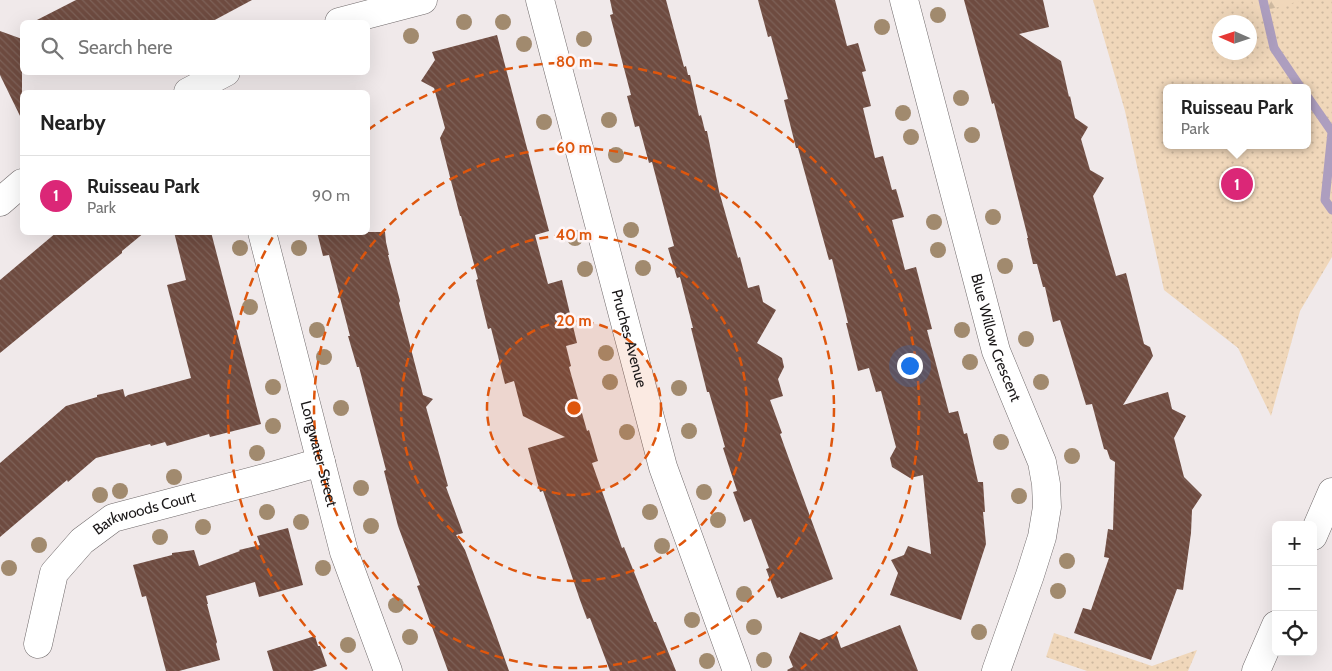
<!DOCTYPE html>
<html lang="en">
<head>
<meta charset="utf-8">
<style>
  body { margin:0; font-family:Cabin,sans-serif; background:#f2f2f2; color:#222 }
  .controls { position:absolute; right:15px; bottom:15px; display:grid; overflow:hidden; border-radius:8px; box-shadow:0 5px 20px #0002 }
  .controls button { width:45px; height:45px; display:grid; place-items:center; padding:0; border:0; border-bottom:1px solid #e0e0e0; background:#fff; color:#222; font:25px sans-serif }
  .compass { position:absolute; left:1212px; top:15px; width:45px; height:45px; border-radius:50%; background:#fff; box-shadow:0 5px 20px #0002; rotate:273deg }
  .you { position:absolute; left:909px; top:365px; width:18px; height:18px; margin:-12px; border:4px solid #fff; border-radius:50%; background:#1a73e8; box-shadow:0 0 0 8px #1a73e833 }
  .badge { display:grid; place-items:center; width:32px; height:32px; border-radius:50%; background:#db2777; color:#fff; font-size:16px; font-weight:700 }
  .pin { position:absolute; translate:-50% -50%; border:2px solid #fff; box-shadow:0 1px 5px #0006 }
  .popup { position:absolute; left:1163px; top:84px; width:148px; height:65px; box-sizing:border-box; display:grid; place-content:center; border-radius:8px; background:#fff; filter:drop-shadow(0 1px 4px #0005); font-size:16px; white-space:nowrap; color:#767676 }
  .popup b { font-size:19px; color:#222 }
  .popup::after { content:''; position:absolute; left:50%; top:100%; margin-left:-10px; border:10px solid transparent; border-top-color:#fff }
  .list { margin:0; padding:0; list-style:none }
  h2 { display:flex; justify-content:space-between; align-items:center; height:65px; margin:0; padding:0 20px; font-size:21px }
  h2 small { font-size:16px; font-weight:400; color:#767676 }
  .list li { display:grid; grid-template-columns:32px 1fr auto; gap:15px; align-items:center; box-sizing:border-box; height:80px; padding:0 20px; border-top:1px solid #e0e0e0 }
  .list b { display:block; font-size:19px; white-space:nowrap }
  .list p { margin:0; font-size:16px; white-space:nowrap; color:#767676 }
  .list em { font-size:16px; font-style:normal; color:#767676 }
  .icon { flex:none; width:28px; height:28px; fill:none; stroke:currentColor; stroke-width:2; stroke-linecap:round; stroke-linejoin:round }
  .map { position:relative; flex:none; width:1332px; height:671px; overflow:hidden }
  .search { position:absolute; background:#fff; box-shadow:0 5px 20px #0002; left:20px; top:20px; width:350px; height:55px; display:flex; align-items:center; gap:12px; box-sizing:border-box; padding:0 18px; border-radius:8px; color:#767676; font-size:19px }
  .panel { position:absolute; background:#fff; box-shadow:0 5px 20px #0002; left:20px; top:90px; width:350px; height:145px; border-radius:8px }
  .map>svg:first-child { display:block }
</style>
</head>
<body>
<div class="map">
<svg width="1332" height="671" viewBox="0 0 1332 671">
  <defs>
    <pattern id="grass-dots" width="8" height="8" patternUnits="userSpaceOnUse" patternTransform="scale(1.25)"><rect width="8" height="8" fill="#f0d7ba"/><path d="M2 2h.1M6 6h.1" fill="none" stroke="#cdb89f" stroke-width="1.8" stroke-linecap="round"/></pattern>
    <pattern id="forest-firs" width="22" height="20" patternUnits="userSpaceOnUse" patternTransform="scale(1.25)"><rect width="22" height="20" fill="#f0d7ba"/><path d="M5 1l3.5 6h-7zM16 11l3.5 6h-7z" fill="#cdb89f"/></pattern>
    <pattern id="building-back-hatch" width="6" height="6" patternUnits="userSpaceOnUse" patternTransform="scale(1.25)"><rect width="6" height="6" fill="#6e4b40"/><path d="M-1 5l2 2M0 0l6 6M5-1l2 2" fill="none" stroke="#7d6158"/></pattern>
  </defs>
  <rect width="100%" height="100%" fill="#f0e9ea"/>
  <!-- grass -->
  <g fill="url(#grass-dots)" fill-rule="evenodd">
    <path d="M 1093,0 L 1332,0 L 1332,257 L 1300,311 L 1271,416 L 1238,348 L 1164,290 L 1125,111 ZM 1220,22 L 1250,22 L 1250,52 L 1220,52 ZM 1167,88 L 1307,88 L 1307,145 L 1167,145 Z"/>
    <path d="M 1054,633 L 1152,666 L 1197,650 L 1188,671 L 1087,671 L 1046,657 Z"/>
  </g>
  <!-- forest -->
  <path fill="url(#forest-firs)" d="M 1252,0 L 1303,0 L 1256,13 Z"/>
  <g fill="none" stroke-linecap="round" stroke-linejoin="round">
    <!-- stream -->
    <g stroke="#ad9ebf" stroke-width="9">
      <path d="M 1263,0 L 1274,48 L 1301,88"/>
      <path d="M 1307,96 L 1332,132 L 1325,200 L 1332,210"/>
    </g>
  </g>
  <!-- building -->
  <g fill="url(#building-back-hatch)">
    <path d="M 76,0 L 252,0 L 211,22 L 33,22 Z"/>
    <path d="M 610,0 L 666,0 L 684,67 L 686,66 L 688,75 L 690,75 L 699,116 L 701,115 L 705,131 L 707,131 L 719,191 L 738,258 L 740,257 L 748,288 L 759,285 L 763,302 L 776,310 L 757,343 L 782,358 L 784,367 L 778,379 L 783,396 L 770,400 L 782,433 L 780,434 L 789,459 L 833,579 L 781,599 L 780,597 L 777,598 L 766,569 L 769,568 L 751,519 L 744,522 L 733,492 L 737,491 L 723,448 L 725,447 L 718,423 L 709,392 L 707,392 L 691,328 L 693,328 L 680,277 L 677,278 L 668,248 L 674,246 L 652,162 L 649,163 L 639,126 L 635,127 L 627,96 L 631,95 L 610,15 L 613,14 Z"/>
    <path d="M 758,0 L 835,0 L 847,46 L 858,43 L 866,71 L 862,72 L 871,106 L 863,108 L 875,158 L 883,156 L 892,190 L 896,189 L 904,217 L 892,220 L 905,270 L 916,267 L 932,329 L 927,330 L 949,413 L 958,411 L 964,434 L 967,433 L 978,482 L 983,482 L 985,512 L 983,512 L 986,544 L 961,620 L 890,595 L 898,573 L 891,560 L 904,555 L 908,546 L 931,554 L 923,475 L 910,478 L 892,467 L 890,458 L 896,447 L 881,391 L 876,392 L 869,368 L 858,371 L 846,323 L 848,323 L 832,259 L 829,260 L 798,148 L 796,148 L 784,100 L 788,99 L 771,36 L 768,37 Z"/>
    <path d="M 964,0 L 1043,0 L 1049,27 L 1019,34 L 1061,61 L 1069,97 L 1070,96 L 1075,118 L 1088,127 L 1081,139 L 1090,170 L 1104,178 L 1093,196 L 1116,276 L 1126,273 L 1144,344 L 1150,347 L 1153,356 L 1123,405 L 1168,392 L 1172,409 L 1186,416 L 1174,438 L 1184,477 L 1202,495 L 1192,510 L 1191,533 L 1183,590 L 1177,589 L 1151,660 L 1074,633 L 1083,608 L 1091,610 L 1109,558 L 1104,557 L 1108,529 L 1113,530 L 1115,462 L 1110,459 L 1107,450 L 1104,449 L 1092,404 L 1086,405 L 1060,320 L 1053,322 L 1045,287 L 1043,287 L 1037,264 L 1033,264 L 1027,238 L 1028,238 L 994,103 L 992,104 L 988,89 Z"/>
    <path d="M 0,31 L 22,39 L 22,120 L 0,75 Z"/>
    <path d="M 497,35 L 549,231 L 535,235 L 548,284 L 562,280 L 577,343 L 566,346 L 571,366 L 569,367 L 587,431 L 589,430 L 598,461 L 592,463 L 622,548 L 624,547 L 654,622 L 656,622 L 676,671 L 610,671 L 590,618 L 587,619 L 580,600 L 543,491 L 540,492 L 528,448 L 565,437 L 523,416 L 514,381 L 505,384 L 491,328 L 488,329 L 476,280 L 478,279 L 461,216 L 460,216 L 440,138 L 445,128 L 434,88 L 421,81 L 435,60 L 432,52 Z"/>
    <path d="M 57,232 L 145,232 L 122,251 L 122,253 L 0,353 L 0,280 Z"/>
    <path d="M 174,232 L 211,232 L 261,424 L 210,437 L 209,434 L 167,446 L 165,442 L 151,446 L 150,444 L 96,458 L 68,482 L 67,480 L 0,537 L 0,463 L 66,406 L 97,397 L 97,395 L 123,389 L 125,397 L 128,395 L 191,378 L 167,285 L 186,280 Z"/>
    <path d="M 317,232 L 385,232 L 386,242 L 389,255 L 388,255 L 400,301 L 399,303 L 423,395 L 433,399 L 426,407 L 448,486 L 446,487 L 463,533 L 456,535 L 465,550 L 493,626 L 509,671 L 448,671 L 417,586 L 420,585 L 398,526 L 384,471 L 386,470 L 359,367 L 357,367 L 348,336 L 350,336 L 329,255 L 323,256 Z"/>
    <path d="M 288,528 L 303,585 L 259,597 L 255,582 L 206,596 L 208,604 L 207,604 L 217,642 L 216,644 L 220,660 L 179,671 L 166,671 L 146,596 L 142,597 L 133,565 L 172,555 L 172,553 L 194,550 L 199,566 L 240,551 L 239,550 L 260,545 L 257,536 Z"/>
    <path d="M 900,625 L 918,671 L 788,671 L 787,670 L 793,667 L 789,657 L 800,632 L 819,640 L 836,633 L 841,648 Z"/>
    <path d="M 315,636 L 318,646 L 320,646 L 327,666 L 312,671 L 273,671 L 267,651 Z"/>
  </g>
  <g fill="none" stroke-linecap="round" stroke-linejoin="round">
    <defs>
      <g id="minor">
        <path id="s1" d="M 540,0 L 663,467 L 737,671"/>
        <path id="s2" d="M 904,0 L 996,351 L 1042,462 L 1046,484 L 1047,507 L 1042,537 L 1030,575 L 996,671"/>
        <path d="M 339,22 L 423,0"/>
        <path d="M 188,92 L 226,72"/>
        <path d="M 0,202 L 22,183"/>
        <path id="s3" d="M 262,232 L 344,552 L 388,671"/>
        <path id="s4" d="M 38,644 L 54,573 L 82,541 L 113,518 L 272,476 L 321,462"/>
      </g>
      <g id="secondary">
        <path d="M 1313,536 L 1332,492"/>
        <path d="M 1256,671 L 1276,625"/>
      </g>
    </defs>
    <!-- minor casing -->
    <use href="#minor" stroke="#706a6b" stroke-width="29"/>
    <!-- secondary casing -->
    <use href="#secondary" stroke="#706a6b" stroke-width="29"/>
    <!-- minor -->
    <use href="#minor" stroke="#fff" stroke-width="28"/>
    <!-- secondary -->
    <use href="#secondary" stroke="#fff" stroke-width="28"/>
  </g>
  <!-- trees -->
  <g fill="#a18a6e">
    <circle cx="938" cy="15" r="8"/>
    <circle cx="464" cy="22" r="8"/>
    <circle cx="503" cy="22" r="8"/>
    <circle cx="882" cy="27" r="8"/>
    <circle cx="411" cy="36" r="8"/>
    <circle cx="584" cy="39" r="8"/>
    <circle cx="524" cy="44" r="8"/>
    <circle cx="961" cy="98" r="8"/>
    <circle cx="903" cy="113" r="8"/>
    <circle cx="609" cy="120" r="8"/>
    <circle cx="544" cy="122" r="8"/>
    <circle cx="972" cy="135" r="8"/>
    <circle cx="911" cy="137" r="8"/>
    <circle cx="616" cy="155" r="8"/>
    <circle cx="993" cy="217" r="8"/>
    <circle cx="934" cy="222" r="8"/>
    <circle cx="631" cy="230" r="8"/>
    <circle cx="575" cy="238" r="8"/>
    <circle cx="240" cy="248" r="8"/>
    <circle cx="299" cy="248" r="8"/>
    <circle cx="938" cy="250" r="8"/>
    <circle cx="1005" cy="266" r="8"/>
    <circle cx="643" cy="268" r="8"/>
    <circle cx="585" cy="269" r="8"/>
    <circle cx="250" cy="307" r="8"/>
    <circle cx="317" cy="330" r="8"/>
    <circle cx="962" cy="330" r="8"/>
    <circle cx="1026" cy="339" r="8"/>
    <circle cx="606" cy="353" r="8"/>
    <circle cx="324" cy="357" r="8"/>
    <circle cx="970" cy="362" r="8"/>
    <circle cx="610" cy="382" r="8"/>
    <circle cx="1041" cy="382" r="8"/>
    <circle cx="273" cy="387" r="8"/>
    <circle cx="679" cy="388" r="8"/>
    <circle cx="341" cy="408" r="8"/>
    <circle cx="273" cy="426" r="8"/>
    <circle cx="689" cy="431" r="8"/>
    <circle cx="627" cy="432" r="8"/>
    <circle cx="1001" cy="442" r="8"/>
    <circle cx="257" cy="453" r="8"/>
    <circle cx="1072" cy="456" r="8"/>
    <circle cx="174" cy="477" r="8"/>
    <circle cx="361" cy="488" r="8"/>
    <circle cx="120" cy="491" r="8"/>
    <circle cx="704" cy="492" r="8"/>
    <circle cx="100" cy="495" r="8"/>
    <circle cx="1019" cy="496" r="8"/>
    <circle cx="267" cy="512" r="8"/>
    <circle cx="650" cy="512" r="8"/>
    <circle cx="718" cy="520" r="8"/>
    <circle cx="301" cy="522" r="8"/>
    <circle cx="371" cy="526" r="8"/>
    <circle cx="203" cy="527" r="8"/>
    <circle cx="160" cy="537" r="8"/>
    <circle cx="39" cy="545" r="8"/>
    <circle cx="662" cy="546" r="8"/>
    <circle cx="1067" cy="561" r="8"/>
    <circle cx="9" cy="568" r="8"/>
    <circle cx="323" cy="568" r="8"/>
    <circle cx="1058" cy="591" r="8"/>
    <circle cx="744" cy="594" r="8"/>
    <circle cx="396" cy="605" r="8"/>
    <circle cx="692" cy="620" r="8"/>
    <circle cx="754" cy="627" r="8"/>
    <circle cx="979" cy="632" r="8"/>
    <circle cx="410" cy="637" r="8"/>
    <circle cx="348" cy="645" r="8"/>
    <circle cx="764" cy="660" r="8"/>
    <circle cx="707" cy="661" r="8"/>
  </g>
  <!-- distance rings -->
  <circle cx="574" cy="408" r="87" fill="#de560d" fill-opacity=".12"/>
  <g fill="none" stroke="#de560d" stroke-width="2.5" stroke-dasharray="9 6">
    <circle cx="574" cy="408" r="87"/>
    <circle cx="574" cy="408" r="173"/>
    <circle cx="574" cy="408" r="260"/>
    <path d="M347 669A346 346 0 0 1 274 235M368 130A346 346 0 0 1 801 669"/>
  </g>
  <g text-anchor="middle" stroke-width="5" stroke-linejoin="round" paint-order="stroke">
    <!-- street labels -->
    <g font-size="15" fill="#1a1718" stroke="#fef6f7">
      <text dy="5" stroke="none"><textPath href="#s2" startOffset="350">Blue Willow Crescent</textPath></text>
      <text dy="5" stroke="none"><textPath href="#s1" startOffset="350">Pruches Avenue</textPath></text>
      <text dy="5" stroke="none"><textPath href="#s3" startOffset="229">Longwater Street</textPath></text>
      <text dy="5" stroke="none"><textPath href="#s4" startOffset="185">Barkwoods Court</textPath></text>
    </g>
  </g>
  <circle cx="574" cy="408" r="8" fill="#de560d" stroke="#fef6f7" stroke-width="2.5"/>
  <g font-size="15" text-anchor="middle" font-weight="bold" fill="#de560d" stroke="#fef6f7" stroke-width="5" stroke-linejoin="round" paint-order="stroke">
    <text x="574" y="67">80 m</text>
    <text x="574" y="153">60 m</text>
    <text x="574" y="240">40 m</text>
    <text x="574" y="326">20 m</text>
  </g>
</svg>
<div class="controls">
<button>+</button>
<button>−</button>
<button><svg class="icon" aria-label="locate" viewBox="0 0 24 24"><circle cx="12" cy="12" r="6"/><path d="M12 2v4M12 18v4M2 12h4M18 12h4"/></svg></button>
</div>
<svg class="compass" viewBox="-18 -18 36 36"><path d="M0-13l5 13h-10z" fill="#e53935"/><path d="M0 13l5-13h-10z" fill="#767676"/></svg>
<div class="you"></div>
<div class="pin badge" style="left:1237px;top:184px">1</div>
<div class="popup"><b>Ruisseau Park</b>Park</div>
<div class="search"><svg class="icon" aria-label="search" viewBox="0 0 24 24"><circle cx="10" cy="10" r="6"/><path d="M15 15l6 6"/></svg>Search here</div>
<section class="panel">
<h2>Nearby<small></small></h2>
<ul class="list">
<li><span class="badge">1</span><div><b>Ruisseau Park</b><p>Park</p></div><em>90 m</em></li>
</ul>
</section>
</div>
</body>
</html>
